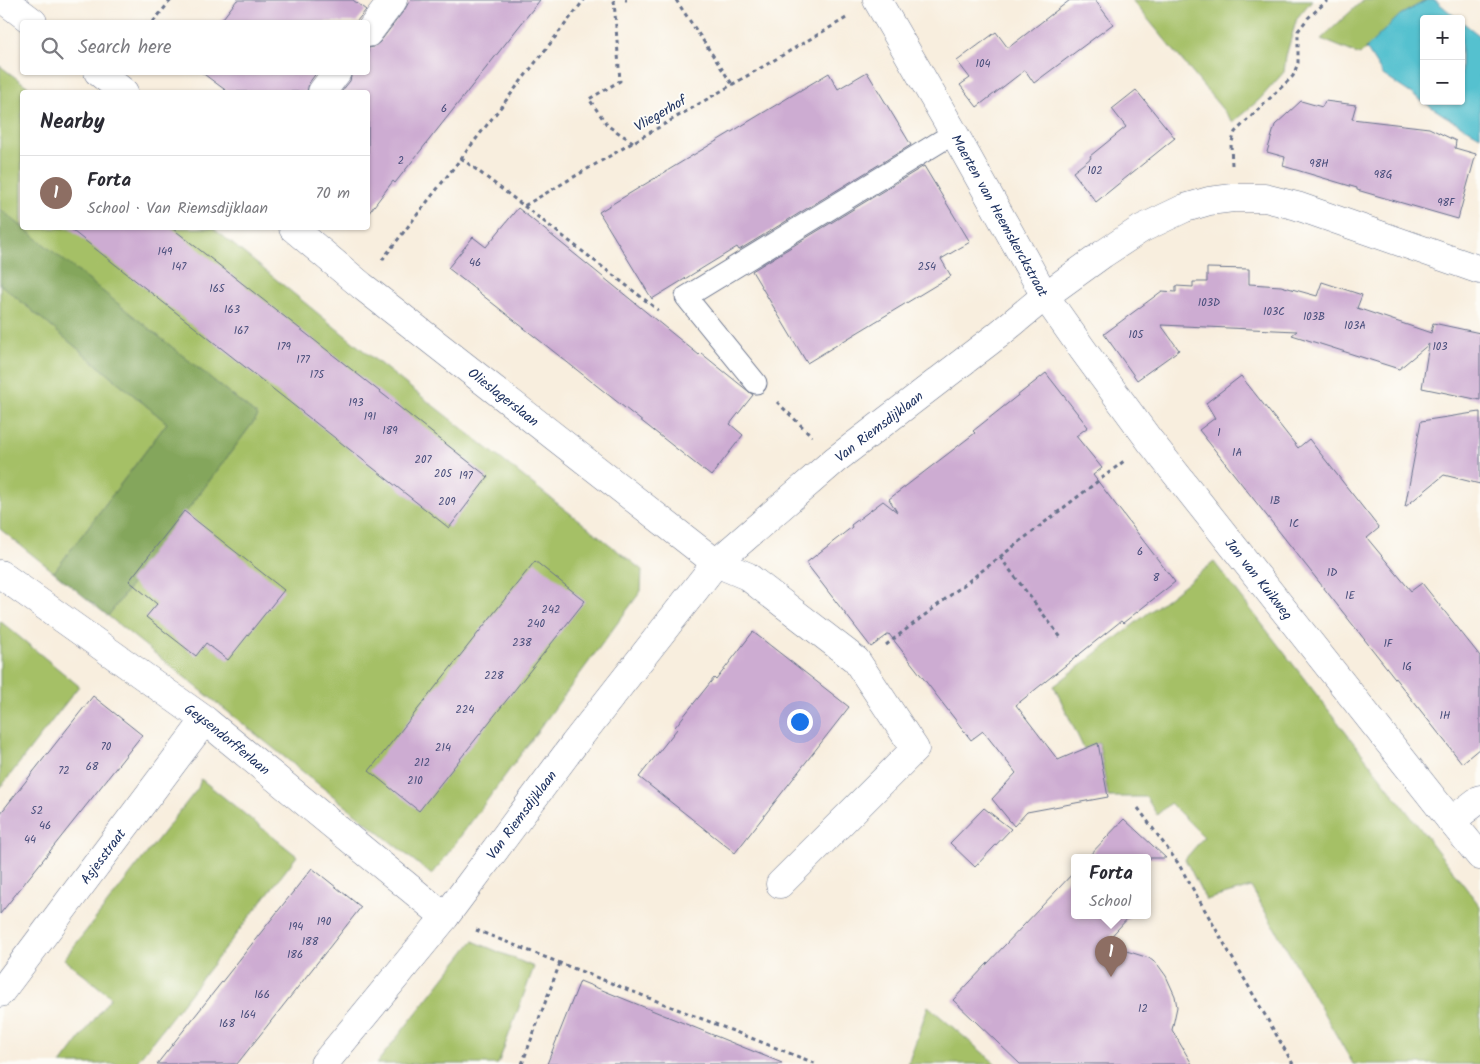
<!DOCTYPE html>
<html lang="en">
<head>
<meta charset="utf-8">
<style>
  body { margin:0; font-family:Kalam,sans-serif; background:#f2f2f3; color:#2b2b33 }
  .controls { position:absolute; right:15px; top:15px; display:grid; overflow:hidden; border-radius:5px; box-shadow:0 1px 4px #0004 }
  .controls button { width:45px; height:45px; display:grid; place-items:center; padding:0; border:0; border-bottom:1px solid #e1e1e2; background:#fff; color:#2b2b33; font:25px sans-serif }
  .you { position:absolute; left:799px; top:721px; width:18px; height:18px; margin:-12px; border:4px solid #fff; border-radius:50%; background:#1a73e8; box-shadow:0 0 0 8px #1a73e833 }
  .badge { display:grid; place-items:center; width:32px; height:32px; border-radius:50%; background:#7c3aed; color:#fff; font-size:16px; font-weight:700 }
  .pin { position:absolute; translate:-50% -41px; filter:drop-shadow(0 1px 2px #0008) }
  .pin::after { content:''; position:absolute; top:26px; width:18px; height:15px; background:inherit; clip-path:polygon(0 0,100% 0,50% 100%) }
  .popup { position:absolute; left:1071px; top:854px; width:80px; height:65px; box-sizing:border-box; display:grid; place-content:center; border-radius:5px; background:#fff; filter:drop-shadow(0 1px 4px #0005); font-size:16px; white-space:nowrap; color:#7c7c81 }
  .popup b { font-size:19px; color:#2b2b33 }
  .popup::after { content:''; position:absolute; left:50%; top:100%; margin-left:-10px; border:10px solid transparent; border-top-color:#fff }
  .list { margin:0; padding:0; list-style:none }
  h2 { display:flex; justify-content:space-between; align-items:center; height:65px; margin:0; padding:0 20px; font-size:21px }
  h2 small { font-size:16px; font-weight:400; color:#7c7c81 }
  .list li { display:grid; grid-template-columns:32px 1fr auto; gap:15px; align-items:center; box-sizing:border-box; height:75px; padding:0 20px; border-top:1px solid #e1e1e2 }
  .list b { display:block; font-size:19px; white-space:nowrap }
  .list p { margin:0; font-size:16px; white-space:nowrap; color:#7c7c81 }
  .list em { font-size:16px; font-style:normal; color:#7c7c81 }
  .icon { flex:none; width:28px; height:28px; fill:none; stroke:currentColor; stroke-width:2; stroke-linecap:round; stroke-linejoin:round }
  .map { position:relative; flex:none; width:1480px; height:1064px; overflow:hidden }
  .search { position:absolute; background:#fff; box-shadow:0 1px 4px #0004; left:20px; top:20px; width:350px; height:55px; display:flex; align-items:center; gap:12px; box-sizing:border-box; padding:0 18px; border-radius:5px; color:#7c7c81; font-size:19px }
  .panel { position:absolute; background:#fff; box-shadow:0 1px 4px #0004; left:20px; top:90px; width:350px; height:140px; border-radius:5px }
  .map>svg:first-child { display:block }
</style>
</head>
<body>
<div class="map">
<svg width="1480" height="1064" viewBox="0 0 1480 1064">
  <rect width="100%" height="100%" fill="#fdfcf7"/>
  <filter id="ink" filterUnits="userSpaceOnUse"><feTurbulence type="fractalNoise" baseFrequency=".02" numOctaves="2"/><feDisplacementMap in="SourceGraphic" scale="10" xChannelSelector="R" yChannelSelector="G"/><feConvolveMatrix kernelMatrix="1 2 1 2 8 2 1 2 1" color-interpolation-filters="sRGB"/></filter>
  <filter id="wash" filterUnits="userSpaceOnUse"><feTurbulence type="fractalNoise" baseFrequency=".0096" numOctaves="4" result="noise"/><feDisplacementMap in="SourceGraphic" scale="20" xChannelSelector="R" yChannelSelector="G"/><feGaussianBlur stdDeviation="1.12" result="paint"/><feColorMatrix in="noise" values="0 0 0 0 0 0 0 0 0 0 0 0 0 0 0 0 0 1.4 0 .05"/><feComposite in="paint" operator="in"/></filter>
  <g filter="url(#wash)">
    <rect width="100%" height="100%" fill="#f8eede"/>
    <!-- green -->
    <g fill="#a5c066" stroke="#607862">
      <path d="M 1132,0 L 1312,0 L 1297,18 L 1286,56 L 1284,72 L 1259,100 L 1233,122 Z"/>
      <path d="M 1363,0 L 1427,0 L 1400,15 L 1360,55 L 1321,39 Z"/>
      <path d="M 0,66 L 35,92 L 22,92 L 22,227 L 0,209 Z"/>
      <path d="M 23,228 L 213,228 L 374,359 L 642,570 L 641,591 L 432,875 L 108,616 L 258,416 Z"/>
      <path d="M 0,284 L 167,423 L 54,572 L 0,529 Z"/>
      <path d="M 1214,562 L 1480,906 L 1480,1064 L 1353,1064 L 1251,887 L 1206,900 L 1185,859 L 1204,837 L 1170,803 L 1157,815 L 1146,797 L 1108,797 L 1099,743 L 1084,749 L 1054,686 Z"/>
      <path d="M 0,621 L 79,686 L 0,788 Z"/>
      <path d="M 201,779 L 297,856 L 135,1064 L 61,1064 L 111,997 L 64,959 L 198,788 Z"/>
      <path d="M 473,941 L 534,967 L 498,1064 L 376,1064 Z"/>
      <path d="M 928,1006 L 996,1064 L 908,1064 Z"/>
    </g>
    <!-- forest -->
    <path fill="#84a65b" stroke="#506a5c" d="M 0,209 L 258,416 L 108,616 L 54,572 L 167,423 L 0,284 Z"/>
    <!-- water -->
    <path fill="#55c1cf" stroke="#387896" d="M 1427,0 L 1435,0 L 1458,19 L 1424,19 L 1424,101 L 1461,101 L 1461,21 L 1480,36 L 1480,136 L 1445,116 L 1383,75 L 1366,48 L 1400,15 Z"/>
    <g id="blocks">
      <!-- building -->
      <g fill="#cdacd2">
        <path d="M 237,0 L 353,0 L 366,10 L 356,22 L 220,22 Z"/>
        <path d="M 410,0 L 540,0 L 395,183 L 393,181 L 368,214 L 368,92 L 341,92 L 350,81 L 352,72 L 368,72 L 368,48 L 374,47 L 380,42 L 405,9 Z"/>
        <path d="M 1070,0 L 1095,0 L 1113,24 L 1034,83 L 1025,70 L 977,107 L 960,85 L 970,78 L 957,61 L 996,32 L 1008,48 Z"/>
        <path d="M 201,72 L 317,72 L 309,83 L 307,92 L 228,92 Z"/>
        <path d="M 867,72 L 911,145 L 739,250 L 737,247 L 652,299 L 599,212 L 829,73 L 838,89 Z"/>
        <path d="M 1136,90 L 1175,138 L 1096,202 L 1073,172 L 1091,158 L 1090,156 L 1126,127 L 1112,109 Z"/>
        <path d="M 1301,101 L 1322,107 L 1325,101 L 1356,105 L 1352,119 L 1429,128 L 1456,141 L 1455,148 L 1476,154 L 1458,219 L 1357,190 L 1357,188 L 1283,166 L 1285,157 L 1267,152 L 1275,125 Z"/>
        <path d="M 924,166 L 970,242 L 941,259 L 951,276 L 807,363 L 752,271 Z"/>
        <path d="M 518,208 L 699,355 L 701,353 L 753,395 L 730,424 L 743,435 L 711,476 L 448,268 L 473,237 L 486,247 Z"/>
        <path d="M 69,228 L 172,228 L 488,477 L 449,528 Z"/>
        <path d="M 1207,268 L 1249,269 L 1249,284 L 1281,286 L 1317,296 L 1322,282 L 1362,295 L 1357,308 L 1431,333 L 1433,323 L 1480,333 L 1480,400 L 1422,388 L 1429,344 L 1399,369 L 1292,335 L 1297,331 L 1161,325 L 1179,350 L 1137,380 L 1104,334 L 1162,291 L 1176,292 L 1176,286 L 1193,287 L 1193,282 L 1207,282 Z"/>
        <path d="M 1046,373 L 1088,427 L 1076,436 L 1102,468 L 1093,475 L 1175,582 L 1123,623 L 1121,621 L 1016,705 L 1058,760 L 1098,743 L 1108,797 L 1027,812 L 1014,826 L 992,799 L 1016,773 L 983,731 L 971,740 L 889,634 L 871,647 L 806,563 L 852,527 L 851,525 L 883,501 L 897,512 L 889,499 L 975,433 L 973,431 Z"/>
        <path d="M 1241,376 L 1298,448 L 1309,439 L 1379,528 L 1367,538 L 1411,591 L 1422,583 L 1480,656 L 1480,748 L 1462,763 L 1199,430 L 1215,418 L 1206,403 Z"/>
        <path d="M 1480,412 L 1480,484 L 1444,475 L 1405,507 L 1421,421 Z"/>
        <path d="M 184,511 L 284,590 L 228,660 L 206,643 L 196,656 L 146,617 L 157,604 L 129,581 Z"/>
        <path d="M 535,561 L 585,601 L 419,811 L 369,771 Z"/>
        <path d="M 753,632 L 849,707 L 735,853 L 639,777 L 677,729 L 675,727 L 714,678 L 716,680 Z"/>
        <path d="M 93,696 L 142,735 L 0,914 L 0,814 Z"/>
        <path d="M 984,808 L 1011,829 L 975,867 L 950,843 Z"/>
        <path d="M 1124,819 L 1166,858 L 1087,858 Z"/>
        <path d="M 312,868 L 361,907 L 332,944 L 237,1064 L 157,1064 Z"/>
        <path d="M 1075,871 L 1075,916 L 1130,916 L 1104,944 L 1149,958 L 1158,965 L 1166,976 L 1175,996 L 1177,1007 L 1172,1030 L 1192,1064 L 1020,1064 L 953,1000 Z"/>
        <path d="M 580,981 L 782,1063 L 782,1064 L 547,1064 Z"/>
      </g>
    </g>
  </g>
  <g filter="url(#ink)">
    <use href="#blocks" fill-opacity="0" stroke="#68728b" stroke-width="1"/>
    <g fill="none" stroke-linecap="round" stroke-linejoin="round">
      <defs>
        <path id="service" d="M 756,383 L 686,297 L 954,133"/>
        <g id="minor">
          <path d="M 4,0 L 33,22"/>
          <path id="s1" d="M 877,0 L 954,133 L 1045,296 L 1083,350 L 1150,441 L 1451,821 L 1480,856"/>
          <path d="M 368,33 L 393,0"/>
          <path d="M 98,72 L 124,92"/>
          <path d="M 322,92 L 337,72"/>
          <path id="s2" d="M 293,228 L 362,286 L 716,563 L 747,576 L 856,660 L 915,749 L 780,884"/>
          <path id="s3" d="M 0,574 L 205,720 L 445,917"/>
          <path d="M 1451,821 L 1480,799"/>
          <path id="s4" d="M 0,993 L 205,720"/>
          <path id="s5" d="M 324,1064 L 445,917 L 574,744 L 716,563 L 835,460 L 998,335 L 1045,296 L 1103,254 L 1141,229 L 1185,208 L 1209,201 L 1233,198 L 1265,198 L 1297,206 L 1480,270"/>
        </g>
      </defs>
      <!-- service casing -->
      <use href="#service" stroke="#68728b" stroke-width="23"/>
      <!-- minor casing -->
      <use href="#minor" stroke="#68728b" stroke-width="29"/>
      <!-- path -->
      <g stroke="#68728b" stroke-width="3" stroke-dasharray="4 4" stroke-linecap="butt">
        <path d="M 614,0 L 620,81 L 589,99 L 608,126 L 633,142"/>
        <path d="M 625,0 L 627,0"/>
        <path d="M 676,0 L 732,84"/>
        <path d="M 153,22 L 171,0"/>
        <path d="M 461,158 L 524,206 L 848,17"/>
        <path d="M 1232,165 L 1231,145 L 1235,132 L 1293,76 L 1298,63 L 1298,31 L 1308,18 L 1328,0"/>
        <path d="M 524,206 L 658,310"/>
        <path d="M 382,260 L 584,0"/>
        <path d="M 777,402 L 812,436"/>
        <path d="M 1000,557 L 1062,639"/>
        <path d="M 886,645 L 1124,461"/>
        <path d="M 1138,808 L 1178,863 L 1293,1064"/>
        <path d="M 476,930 L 817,1064"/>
        <path d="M 522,1064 L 560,963"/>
      </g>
      <!-- service -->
      <use href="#service" stroke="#fff" stroke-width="21"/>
      <!-- minor -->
      <use href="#minor" stroke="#fff" stroke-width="28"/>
    </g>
  </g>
  <g text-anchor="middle" stroke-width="4" stroke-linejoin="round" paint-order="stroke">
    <!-- number labels -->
    <g font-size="11" fill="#484e7b">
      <text x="983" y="67">104</text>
      <text x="444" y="112">6</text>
      <text x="401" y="164">2</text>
      <text x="1319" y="167">98H</text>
      <text x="1095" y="174">102</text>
      <text x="1383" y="178">98G</text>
      <text x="1446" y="206">98F</text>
      <text x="165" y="255">149</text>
      <text x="475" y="266">46</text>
      <text x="179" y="270">147</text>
      <text x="927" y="270">254</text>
      <text x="217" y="292">165</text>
      <text x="1209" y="306">103D</text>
      <text x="232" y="313">163</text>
      <text x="1274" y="315">103C</text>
      <text x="1314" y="320">103B</text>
      <text x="1355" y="329">103A</text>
      <text x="241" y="334">167</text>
      <text x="1136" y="338">105</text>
      <text x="284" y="350">179</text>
      <text x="1440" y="350">103</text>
      <text x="303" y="363">177</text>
      <text x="317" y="378">175</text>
      <text x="356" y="406">193</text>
      <text x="370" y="420">191</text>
      <text x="390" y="434">189</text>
      <text x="1219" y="436">1</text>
      <text x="1237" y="456">1A</text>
      <text x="423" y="463">207</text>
      <text x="443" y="477">205</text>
      <text x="466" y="479">197</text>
      <text x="1275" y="504">1B</text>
      <text x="447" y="505">209</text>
      <text x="1294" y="527">1C</text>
      <text x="1140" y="555">6</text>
      <text x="1332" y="576">1D</text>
      <text x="1156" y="581">8</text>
      <text x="1350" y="599">1E</text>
      <text x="551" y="613">242</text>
      <text x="536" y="627">240</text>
      <text x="522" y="646">238</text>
      <text x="1388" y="647">1F</text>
      <text x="1407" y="670">1G</text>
      <text x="494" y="679">228</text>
      <text x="465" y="713">224</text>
      <text x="1445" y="719">1H</text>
      <text x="106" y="750">70</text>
      <text x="443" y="751">214</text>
      <text x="422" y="766">212</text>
      <text x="92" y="770">68</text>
      <text x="64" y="774">72</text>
      <text x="415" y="784">210</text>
      <text x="37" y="814">52</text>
      <text x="45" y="829">46</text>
      <text x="30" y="843">44</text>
      <text x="324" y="925">190</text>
      <text x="296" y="930">194</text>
      <text x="310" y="945">188</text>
      <text x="295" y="958">186</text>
      <text x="262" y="998">166</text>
      <text x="1143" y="1012">12</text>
      <text x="248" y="1018">164</text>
      <text x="227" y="1027">168</text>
    </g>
    <!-- street labels -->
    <g font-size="14" fill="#1b2f5e" stroke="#fdfcf7">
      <text transform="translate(660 113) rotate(-30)" y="5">Vliegerhof</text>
      <text dy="5" stroke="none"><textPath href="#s1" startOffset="248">Maerten van Heemskerckstraat</textPath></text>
      <text dy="5" stroke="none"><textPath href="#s2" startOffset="270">Olieslagerslaan</textPath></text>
      <text dy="5" stroke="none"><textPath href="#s5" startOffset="849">Van Riemsdijklaan</textPath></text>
      <text dy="5" stroke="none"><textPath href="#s1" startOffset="695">Jan van Kuikweg</textPath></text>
      <text dy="5" stroke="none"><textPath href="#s3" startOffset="281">Geysendorfferlaan</textPath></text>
      <text dy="5" stroke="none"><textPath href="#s5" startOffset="318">Van Riemsdijklaan</textPath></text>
      <text dy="5" stroke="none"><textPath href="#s4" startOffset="171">Asjesstraat</textPath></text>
    </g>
  </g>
</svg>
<div class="controls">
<button>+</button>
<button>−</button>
</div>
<div class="you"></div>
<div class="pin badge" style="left:1111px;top:977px;background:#8d6e63">1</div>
<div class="popup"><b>Forta</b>School</div>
<div class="search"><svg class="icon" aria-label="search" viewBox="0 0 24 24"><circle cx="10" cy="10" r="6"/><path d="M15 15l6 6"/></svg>Search here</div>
<section class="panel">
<h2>Nearby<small></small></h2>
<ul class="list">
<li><span class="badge" style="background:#8d6e63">1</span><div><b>Forta</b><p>School · Van Riemsdijklaan</p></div><em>70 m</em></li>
</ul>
</section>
</div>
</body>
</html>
